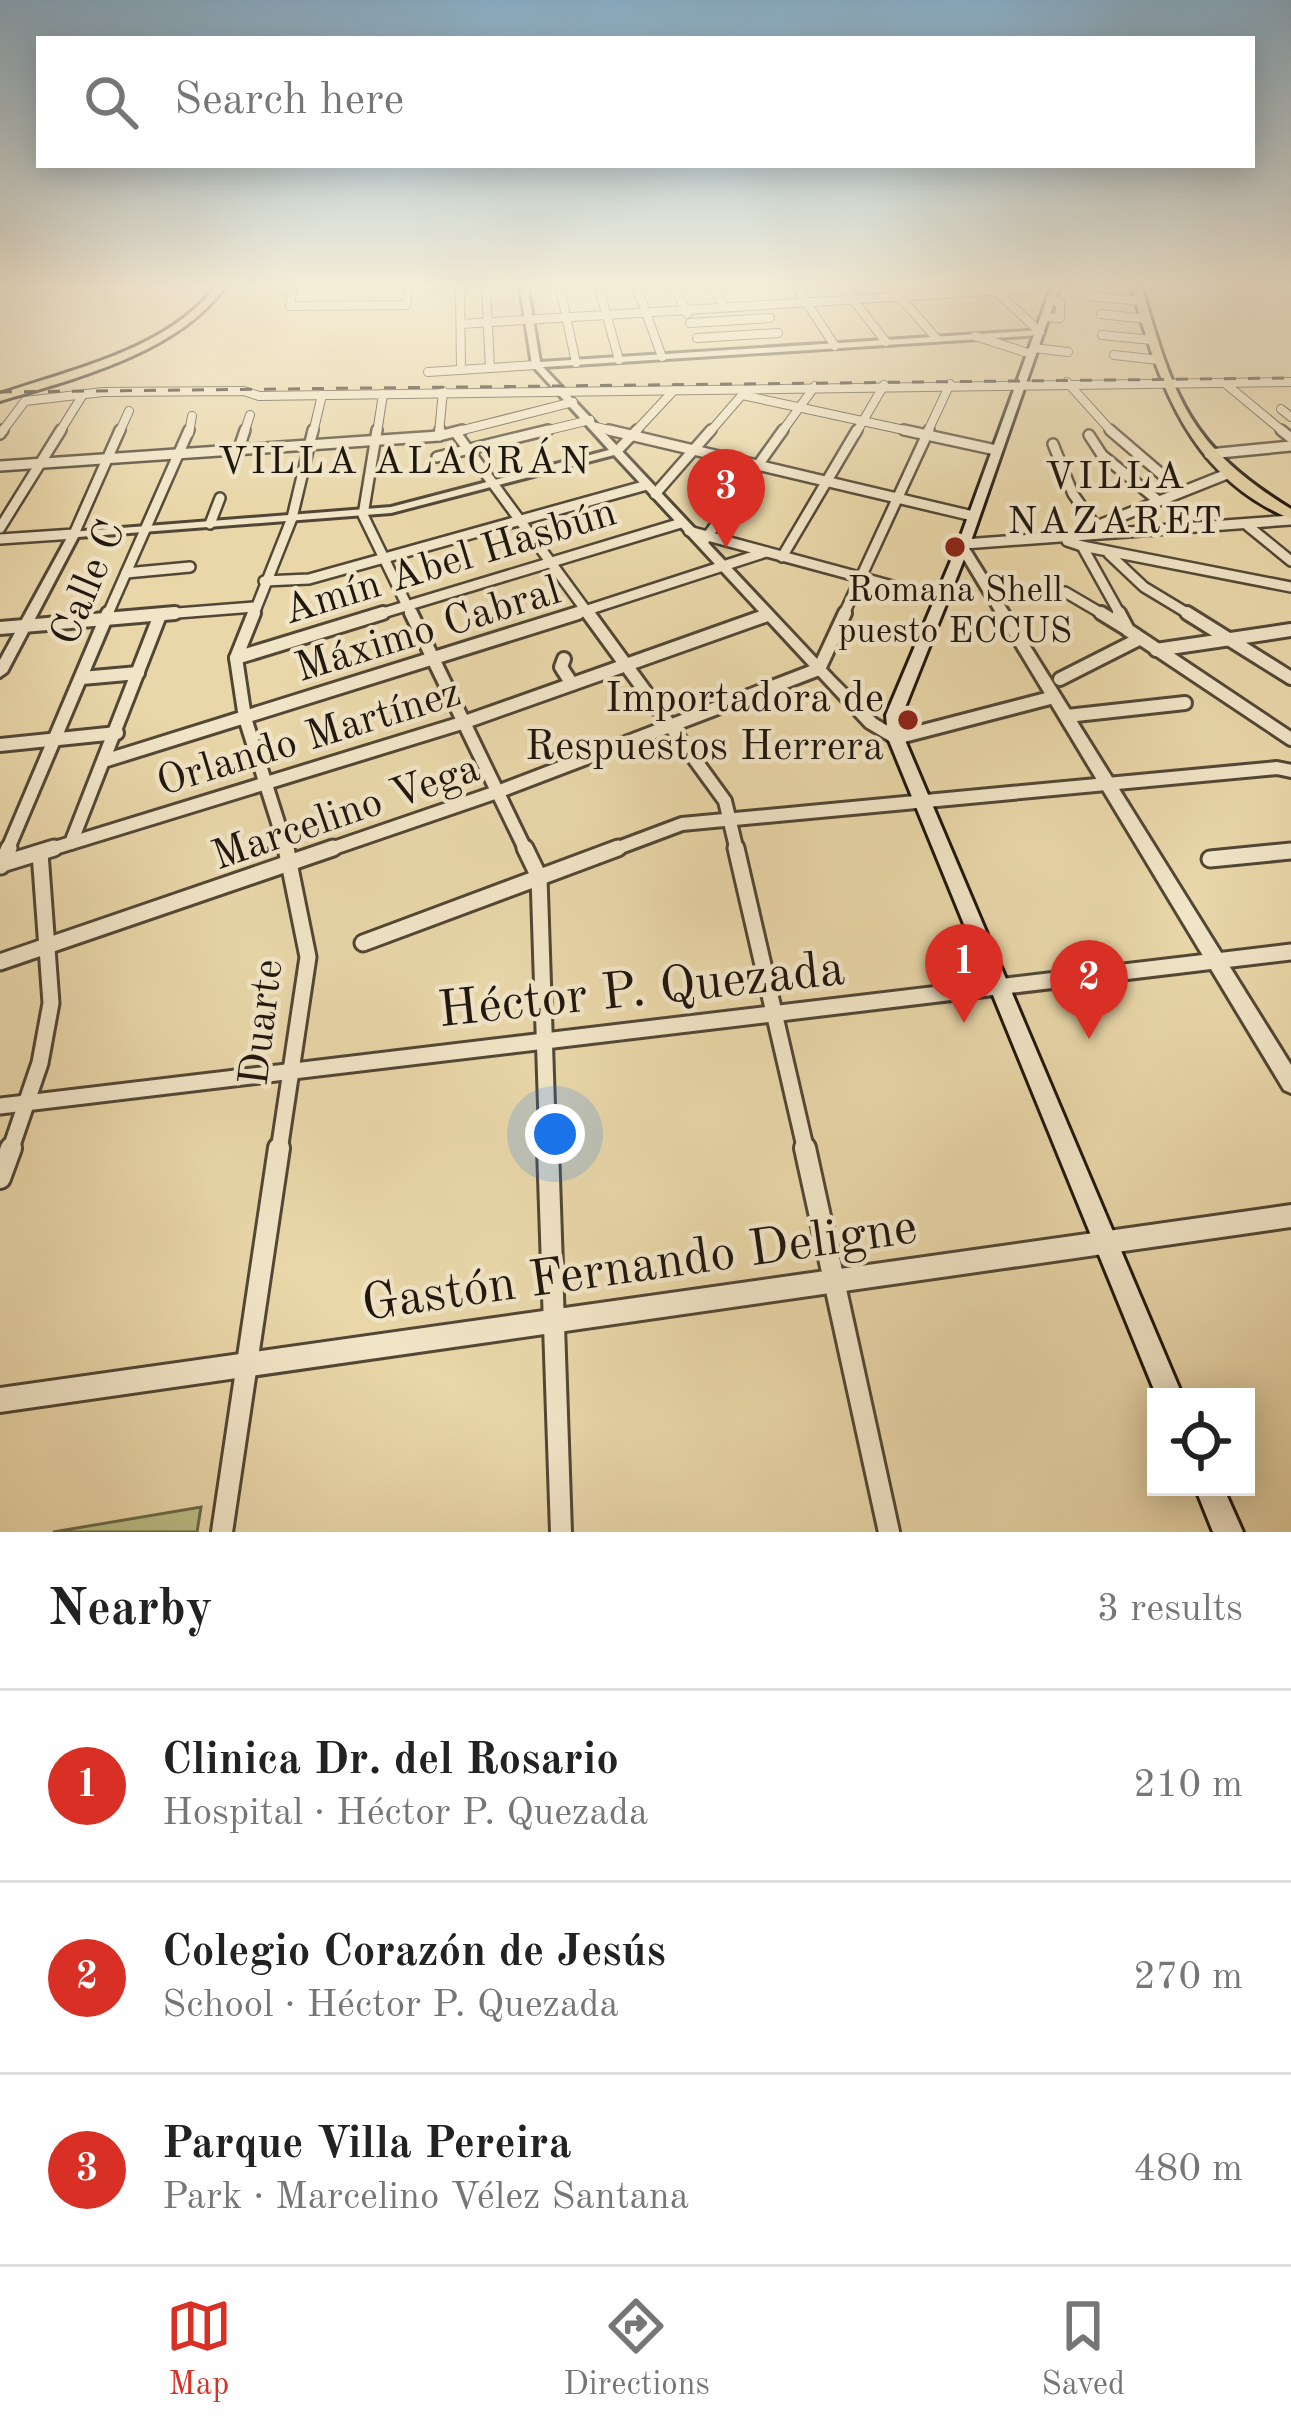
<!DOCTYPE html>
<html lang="en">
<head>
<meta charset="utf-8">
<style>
  body { margin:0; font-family:"Old Standard TT",serif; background:#f2f2f2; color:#222 }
  .controls { position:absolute; right:36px; bottom:36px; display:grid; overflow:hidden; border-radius:0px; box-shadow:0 6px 30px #0003 }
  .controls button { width:108px; height:108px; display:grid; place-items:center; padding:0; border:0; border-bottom:3px solid #e0e0e0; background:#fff; color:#222; font:60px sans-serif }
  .you { position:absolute; left:555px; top:1134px; width:42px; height:42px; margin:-30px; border:9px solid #fff; border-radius:50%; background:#1a73e8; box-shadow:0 0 0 18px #1a73e833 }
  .badge { display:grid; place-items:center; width:78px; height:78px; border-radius:50%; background:#d93025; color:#fff; font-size:39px; font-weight:700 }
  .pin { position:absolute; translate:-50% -99px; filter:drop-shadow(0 3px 6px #0008) }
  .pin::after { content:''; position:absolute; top:63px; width:42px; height:36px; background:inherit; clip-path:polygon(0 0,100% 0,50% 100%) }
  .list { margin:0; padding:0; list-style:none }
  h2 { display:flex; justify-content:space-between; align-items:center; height:156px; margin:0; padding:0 48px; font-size:51px }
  h2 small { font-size:39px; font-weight:400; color:#767676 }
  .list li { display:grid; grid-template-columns:78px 1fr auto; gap:36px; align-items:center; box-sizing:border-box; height:192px; padding:0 48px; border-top:3px solid #e0e0e0 }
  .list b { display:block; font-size:45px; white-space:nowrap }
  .list p { margin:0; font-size:39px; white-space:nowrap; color:#767676 }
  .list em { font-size:39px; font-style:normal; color:#767676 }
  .icon { flex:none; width:66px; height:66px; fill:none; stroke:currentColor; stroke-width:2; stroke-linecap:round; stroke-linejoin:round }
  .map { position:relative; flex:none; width:1291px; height:1532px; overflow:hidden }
  .search { position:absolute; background:#fff; box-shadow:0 6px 30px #0003; left:36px; right:36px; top:36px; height:132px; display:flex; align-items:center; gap:30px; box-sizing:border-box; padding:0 42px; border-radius:0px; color:#767676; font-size:45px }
  .sheet { height:732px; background:#fff }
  nav { display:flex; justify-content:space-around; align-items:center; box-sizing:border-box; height:168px; border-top:3px solid #e0e0e0; background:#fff; font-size:33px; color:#767676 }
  nav a { display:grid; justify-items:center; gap:6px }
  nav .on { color:#d93025 }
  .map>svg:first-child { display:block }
</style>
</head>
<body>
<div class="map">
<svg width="1291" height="1532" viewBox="0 0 1291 1532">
  <rect width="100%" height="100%" fill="#e9d7a9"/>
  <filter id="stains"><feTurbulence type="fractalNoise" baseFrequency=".00167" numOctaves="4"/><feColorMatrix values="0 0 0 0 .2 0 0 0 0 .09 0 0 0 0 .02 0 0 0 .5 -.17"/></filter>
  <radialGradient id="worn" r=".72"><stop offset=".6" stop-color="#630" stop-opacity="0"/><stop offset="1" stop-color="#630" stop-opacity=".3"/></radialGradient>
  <!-- green -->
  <path fill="#babd85" stroke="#6d6a4a" stroke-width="3" d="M 201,1507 L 197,1532 L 53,1532 Z"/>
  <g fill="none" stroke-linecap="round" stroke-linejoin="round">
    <defs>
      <g id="minor-far4">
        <path d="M 293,288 L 290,306 L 406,305 L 409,288"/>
        <path d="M 460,288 L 461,370"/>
        <path d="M 486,288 L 490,368"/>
        <path d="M 560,288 L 576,363"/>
        <path d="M 599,288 L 619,360"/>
        <path d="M 637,288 L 662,357"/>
        <path d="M 675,288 L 687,314"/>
        <path d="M 714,288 L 724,307"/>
        <path d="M 797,288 L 835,346"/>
        <path d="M 844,288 L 886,342"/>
        <path d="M 892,288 L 936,338"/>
        <path d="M 994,289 L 1040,332"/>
        <path d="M 1091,296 L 1140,301"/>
        <path d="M 1101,314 L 1146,319"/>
        <path d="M 1045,317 L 1060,318 L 1060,302 L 1051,300"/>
        <path d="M 690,323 L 770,318"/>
        <path d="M 461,324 L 1039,288"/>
        <path d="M 1102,335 L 1152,340"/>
        <path d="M 975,336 L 1031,354"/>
        <path d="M 697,338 L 778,333"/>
        <path d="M 1034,348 L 1068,352"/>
        <path d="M 1114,355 L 1159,360"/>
        <path d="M 428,372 L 536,365"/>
        <path d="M 1067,382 L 1113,433"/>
        <path d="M 1227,385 L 1285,433"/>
        <path d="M 1281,409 L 1291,417"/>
        <path d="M 596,427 L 622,433"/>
        <path d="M 1,433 L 25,401 L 103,392 L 244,391 L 259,396 L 1291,382"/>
        <path d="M 59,433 L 82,396"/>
        <path d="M 119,433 L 129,411"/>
        <path d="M 189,433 L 192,416"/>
        <path d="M 244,433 L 250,415"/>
        <path d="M 313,433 L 322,395"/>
        <path d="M 377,433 L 383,394"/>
        <path d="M 439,433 L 443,391"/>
        <path d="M 451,433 L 573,402"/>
        <path d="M 536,433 L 590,420"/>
        <path d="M 634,433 L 676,388"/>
        <path d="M 709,433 L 742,395 L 918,433"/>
        <path d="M 781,433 L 815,386"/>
        <path d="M 856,433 L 884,385"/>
        <path d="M 927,433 L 950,384"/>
      </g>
      <g id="minor-far3">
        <path d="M 377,430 L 363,515 L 412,616"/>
        <path d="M 609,430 L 973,516"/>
        <path d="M 904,430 L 996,450"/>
        <path d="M 1110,430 L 1180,490"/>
        <path d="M 1281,430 L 1291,438"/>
        <path d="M 456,433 L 590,616"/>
        <path d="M 0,434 L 3,430"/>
        <path d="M 1089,435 L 1102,455 L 1156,499"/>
        <path d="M 439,436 L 440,430"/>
        <path d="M 1053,444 L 1073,494 L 1097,528"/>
        <path d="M 238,451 L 245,430"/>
        <path d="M 617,451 L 637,430"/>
        <path d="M 1209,454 L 1291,446"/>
        <path d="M 437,457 L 548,430"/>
        <path d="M 0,466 L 439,436 L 462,430"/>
        <path d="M 655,494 L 711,430"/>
        <path d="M 210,524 L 220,498"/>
        <path d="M 1099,525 L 1227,474"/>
        <path d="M 1248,526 L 1291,561"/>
        <path d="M 0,528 L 61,430"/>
        <path d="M 689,531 L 941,599"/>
        <path d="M 0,539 L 74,534 L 120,430"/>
        <path d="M 704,541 L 783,430"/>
        <path d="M 1067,541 L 1082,546 L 1121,616"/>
        <path d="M 964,544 L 1291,520"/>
        <path d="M 1082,546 L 1291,587"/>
        <path d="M 1109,554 L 1144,587 L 1192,616"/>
        <path d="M 782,557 L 857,430"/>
        <path d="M 126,573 L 190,567"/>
        <path d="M 264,581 L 309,579 L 647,485"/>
        <path d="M 1065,592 L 1106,616"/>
        <path d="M 107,616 L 189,430"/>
        <path d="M 139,616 L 254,607"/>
        <path d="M 253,616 L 292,518 L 313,430"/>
        <path d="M 373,616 L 681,523"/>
        <path d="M 569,616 L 766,552"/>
        <path d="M 843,616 L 929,430"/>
      </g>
      <g id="minor-far2">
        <path d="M 254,613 L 236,658 L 245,718 L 287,851"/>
        <path d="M 411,613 L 526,851"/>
        <path d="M 588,613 L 725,801 L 737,851"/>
        <path d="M 1101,613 L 1127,629"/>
        <path d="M 1119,613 L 1128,630 L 1291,739"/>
        <path d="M 1187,613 L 1291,678"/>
        <path d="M 0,628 L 175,613"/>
        <path d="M 1156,650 L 1291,630"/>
        <path d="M 236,658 L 383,613"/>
        <path d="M 564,659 L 561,667 L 572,684"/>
        <path d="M 82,678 L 138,673"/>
        <path d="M 1060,679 L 1139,639"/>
        <path d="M 1067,716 L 1185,703"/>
        <path d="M 896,738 L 1054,697"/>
        <path d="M 0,745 L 117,733"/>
        <path d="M 107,760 L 578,613"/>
        <path d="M 71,843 L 160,615"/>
        <path d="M 7,851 L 108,613"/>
        <path d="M 45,851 L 465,722 L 767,615"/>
        <path d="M 325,851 L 500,791 L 819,669 L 845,613"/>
        <path d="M 610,851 L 682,824 L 1277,768 L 1291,771"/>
      </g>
      <g id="minor-far1">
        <path d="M 525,848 L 539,877 L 548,1151"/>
        <path d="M 736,848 L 806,1151"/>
        <path d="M 1210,859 L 1291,851"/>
        <path d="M 2,864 L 54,848"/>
        <path d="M 1,866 L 9,848"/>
        <path d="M 363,943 L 618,848"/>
        <path d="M 0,962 L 333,848"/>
        <path d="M 0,1106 L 1291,952"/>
        <path d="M 10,1151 L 40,1063 L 51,1003 L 40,853"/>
        <path d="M 279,1151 L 308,957 L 286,848"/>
      </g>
      <g id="minor">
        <path d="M 548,1148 L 561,1532"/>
        <path d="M 805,1148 L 889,1532"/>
        <path d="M 0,1178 L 11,1148"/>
        <path d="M 222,1532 L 279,1148"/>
      </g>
      <g id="tertiary">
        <path d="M 520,288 L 528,288 L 540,362 L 1043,330 L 1043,334 L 1040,335 L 543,367 L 834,677 L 876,719 L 901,734 L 903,738 L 901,742 L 891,742 L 866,727 L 614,455 L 391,513 L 78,537 L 7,672 L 0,677 L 0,660 L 70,532 L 391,507 L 609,450 L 532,365 Z"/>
        <path d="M 963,544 L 969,548 L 1291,1065 L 1291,1093 L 1284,1090 L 957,548 Z"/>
        <path d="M 1291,1205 L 1291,1227 L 0,1412 L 0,1388 Z"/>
      </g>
      <g id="secondary">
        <path d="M 1051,288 L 1059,288 L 970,544 L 902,715 L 904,738 L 1183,1397 L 1157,1397 L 888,738 L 886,715 L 958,544 Z"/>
        <path d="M 1195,1487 L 1223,1487 L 1243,1532 L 1213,1532 Z"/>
      </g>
      <g id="primary">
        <path d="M 214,288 L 224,288 C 177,353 74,379 0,401 L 0,394 C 70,370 168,349 214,288 Z"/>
        <path d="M 1132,288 L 1142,288 C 1174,398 1189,446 1291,509 L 1291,519 C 1190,477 1159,385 1132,288 Z"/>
      </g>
    </defs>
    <!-- minor-far4 casing -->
    <use href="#minor-far4" stroke="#524736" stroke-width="10"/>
    <!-- minor-far3 casing -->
    <use href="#minor-far3" stroke="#524736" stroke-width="14"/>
    <!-- minor-far2 casing -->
    <use href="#minor-far2" stroke="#524736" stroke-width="18"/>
    <!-- minor-far1 casing -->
    <use href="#minor-far1" stroke="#524736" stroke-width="21"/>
    <!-- minor casing -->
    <use href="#minor" stroke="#524736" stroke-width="26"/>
    <!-- tertiary casing -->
    <use href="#tertiary" stroke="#524736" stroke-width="6"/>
    <!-- secondary casing -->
    <use href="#secondary" stroke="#20170f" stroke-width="6"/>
    <!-- primary casing -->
    <use href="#primary" stroke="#20170f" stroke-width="6"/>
    <!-- minor-far4 -->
    <use href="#minor-far4" stroke="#f1e5c7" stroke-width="8"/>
    <!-- minor-far3 -->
    <use href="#minor-far3" stroke="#f1e5c7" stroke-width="9"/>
    <!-- minor-far2 -->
    <use href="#minor-far2" stroke="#f1e5c7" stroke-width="12"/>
    <!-- minor-far1 -->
    <use href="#minor-far1" stroke="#f1e5c7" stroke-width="15"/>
    <!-- minor -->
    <use href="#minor" stroke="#f1e5c7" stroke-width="20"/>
    <!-- tertiary -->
    <use href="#tertiary" fill="#f1e5c7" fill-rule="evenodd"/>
    <!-- secondary -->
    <use href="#secondary" fill="#f1e5c7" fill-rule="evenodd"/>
    <!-- primary -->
    <use href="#primary" fill="#e9d7a9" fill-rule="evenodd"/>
    <!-- rail -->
    <path stroke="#20170f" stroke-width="3" stroke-dasharray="12 12" stroke-linecap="butt" d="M 0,392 L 1291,378"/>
  </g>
  <!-- sky -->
  <linearGradient id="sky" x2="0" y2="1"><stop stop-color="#8ab5d3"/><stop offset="0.57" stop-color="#f5edd8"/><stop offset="1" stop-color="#f5edd8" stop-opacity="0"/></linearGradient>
  <rect width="1291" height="502" fill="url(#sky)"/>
  <!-- markers -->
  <g fill="#8f2418" stroke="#f1e5c7" stroke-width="4.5">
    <circle cx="955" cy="547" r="12"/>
    <circle cx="908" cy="720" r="12"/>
  </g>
  <g text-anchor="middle" stroke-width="9" stroke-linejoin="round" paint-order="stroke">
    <!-- far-poi labels -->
    <g font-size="36" fill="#20170f" stroke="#f1e5c7">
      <text x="955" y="601">Romana Shell<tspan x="955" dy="41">puesto ECCUS</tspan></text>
    </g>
    <!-- far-neighbourhood labels -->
    <g font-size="39" letter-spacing="3" fill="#20170f" stroke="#f1e5c7">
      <text x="405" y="473">VILLA ALACRÁN</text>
      <text x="1116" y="488">VILLA<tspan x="1116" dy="45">NAZARET</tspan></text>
    </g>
    <!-- street labels -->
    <g font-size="42" fill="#20170f" stroke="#f1e5c7">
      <text transform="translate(449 559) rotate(-17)" y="15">Amín Abel Hasbún</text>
      <text transform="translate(86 582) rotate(-67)" y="15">Calle C</text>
      <text transform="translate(427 627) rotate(-17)" y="15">Máximo Cabral</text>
      <text transform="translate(308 735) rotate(-17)" y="15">Orlando Martínez</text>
      <text transform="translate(345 810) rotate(-19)" y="15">Marcelino Vega</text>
      <text transform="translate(259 1022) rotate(-83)" y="15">Duarte</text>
    </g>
    <!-- poi labels -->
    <g font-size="42" fill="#20170f" stroke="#f1e5c7" text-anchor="end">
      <text x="884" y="711">Importadora de<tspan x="884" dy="48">Respuestos Herrera</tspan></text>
    </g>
    <!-- near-street labels -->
    <g font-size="51" fill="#20170f" stroke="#f1e5c7">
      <text transform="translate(641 987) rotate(-6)" y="18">Héctor P. Quezada</text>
      <text transform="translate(639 1263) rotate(-8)" y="18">Gastón Fernando Deligne</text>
    </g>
  </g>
  <rect width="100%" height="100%" filter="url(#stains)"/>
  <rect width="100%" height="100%" fill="url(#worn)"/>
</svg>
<div class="controls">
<button><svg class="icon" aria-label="locate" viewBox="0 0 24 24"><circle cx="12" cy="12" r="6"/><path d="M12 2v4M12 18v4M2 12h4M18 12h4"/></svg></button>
</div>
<div class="you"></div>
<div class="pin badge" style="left:964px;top:1023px">1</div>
<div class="pin badge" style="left:1089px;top:1039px">2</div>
<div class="pin badge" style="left:726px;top:548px">3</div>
<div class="search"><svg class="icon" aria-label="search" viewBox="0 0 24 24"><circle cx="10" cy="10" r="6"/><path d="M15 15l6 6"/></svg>Search here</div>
</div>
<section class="sheet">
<h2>Nearby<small>3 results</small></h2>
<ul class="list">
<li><span class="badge">1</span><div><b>Clinica Dr. del Rosario</b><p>Hospital · Héctor P. Quezada</p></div><em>210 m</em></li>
<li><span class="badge">2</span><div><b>Colegio Corazón de Jesús</b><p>School · Héctor P. Quezada</p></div><em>270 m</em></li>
<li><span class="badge">3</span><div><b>Parque Villa Pereira</b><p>Park · Marcelino Vélez Santana</p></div><em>480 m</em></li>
</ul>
</section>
<nav>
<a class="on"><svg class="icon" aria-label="map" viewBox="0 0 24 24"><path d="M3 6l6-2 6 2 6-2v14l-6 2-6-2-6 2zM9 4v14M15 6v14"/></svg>Map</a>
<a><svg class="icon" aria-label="directions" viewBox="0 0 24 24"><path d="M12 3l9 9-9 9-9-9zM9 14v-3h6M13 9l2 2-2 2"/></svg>Directions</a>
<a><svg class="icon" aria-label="saved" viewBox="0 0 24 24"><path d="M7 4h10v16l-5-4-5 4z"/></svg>Saved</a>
</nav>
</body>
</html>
